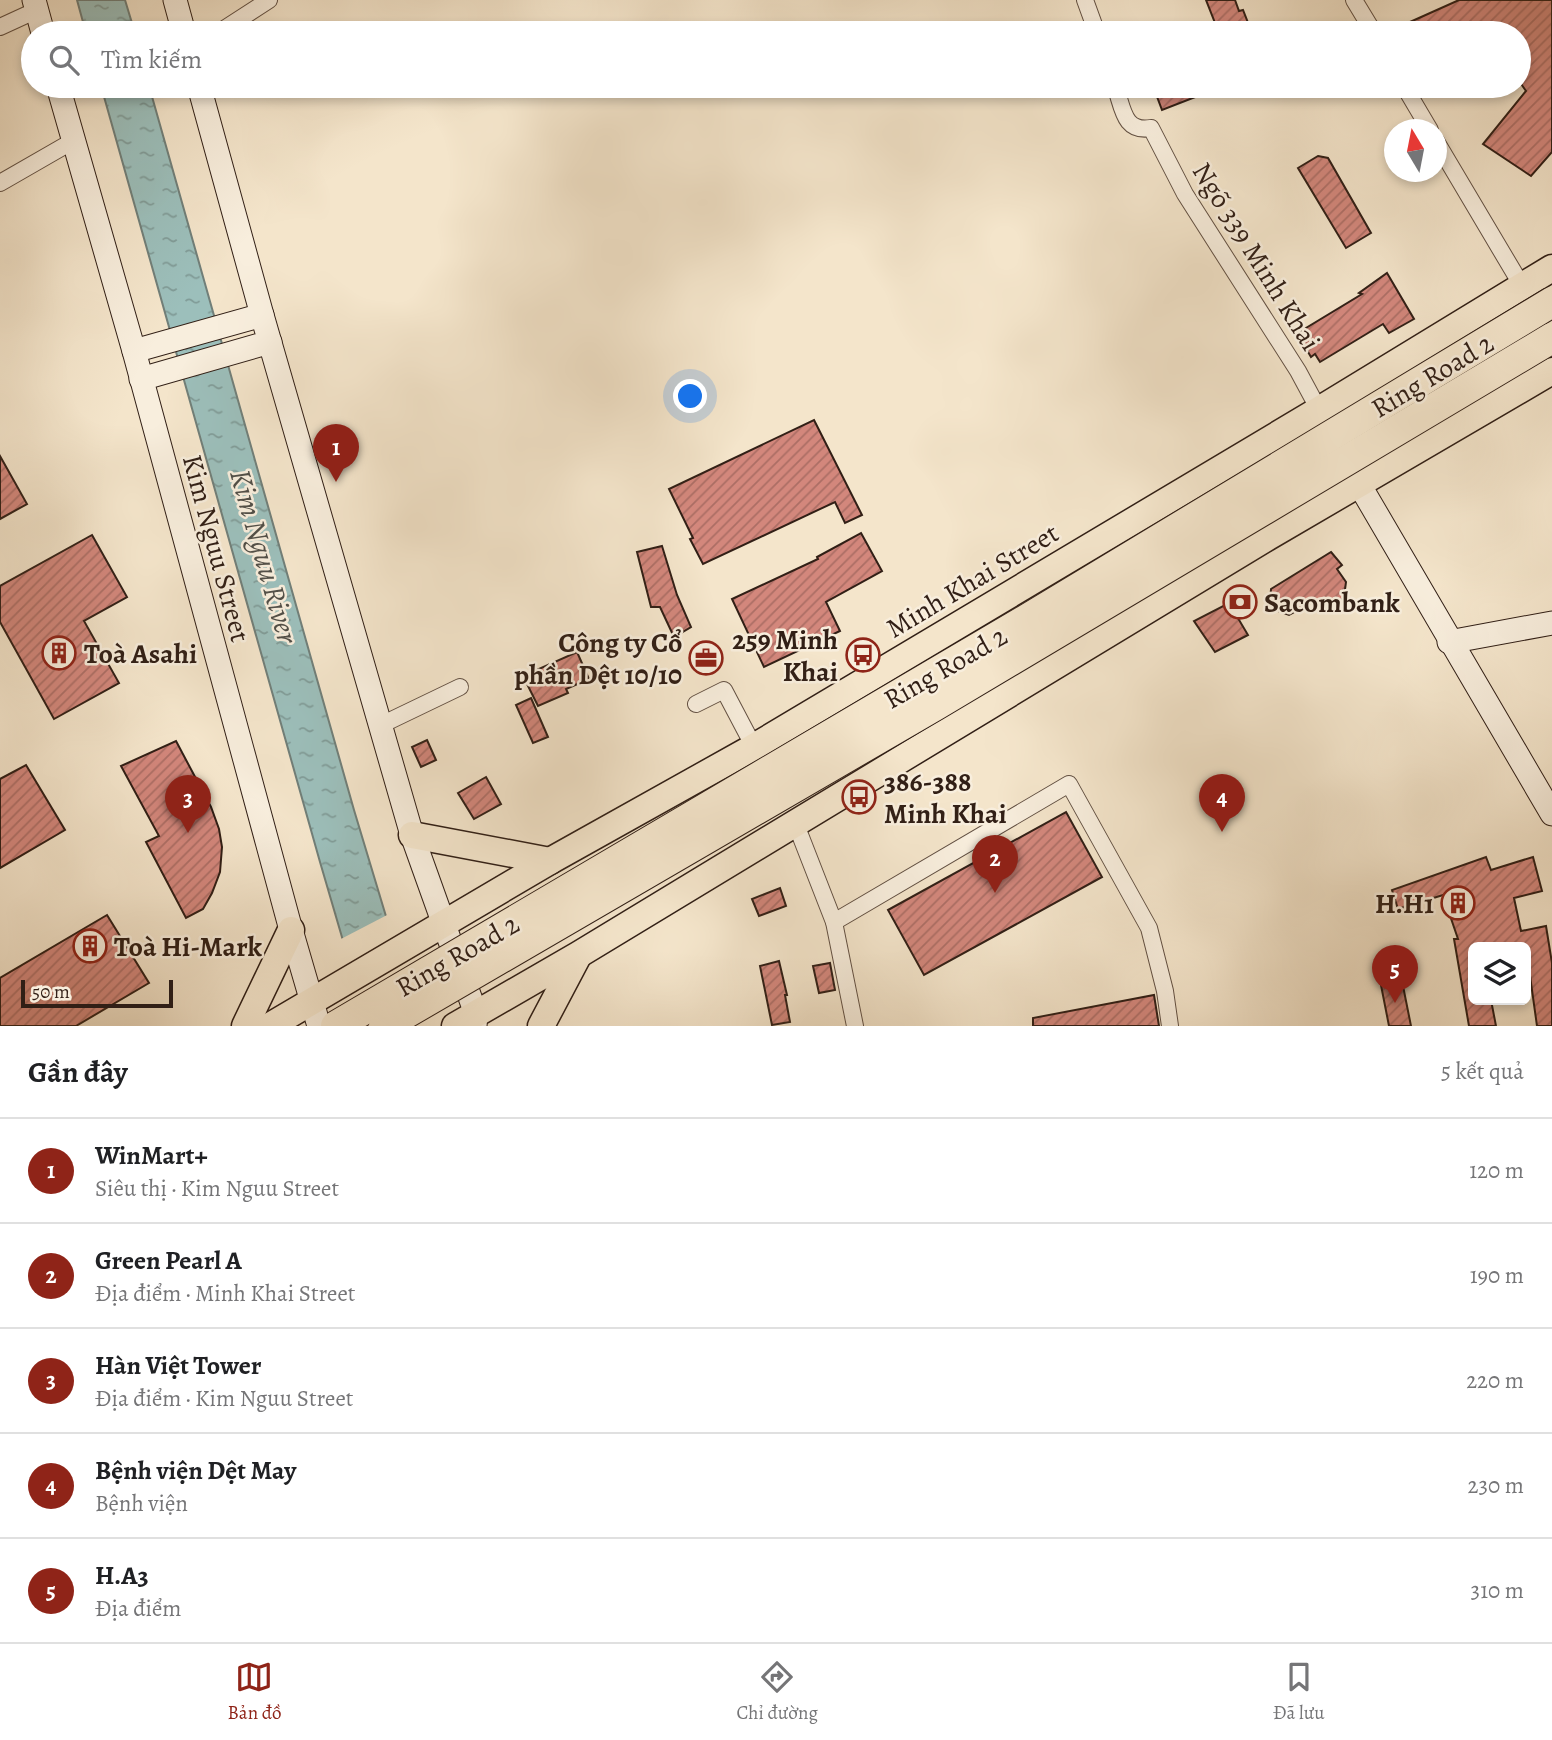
<!DOCTYPE html>
<html lang="vi">
<head>
<meta charset="utf-8">
<style>
  body { margin:0; font-family:Alegreya,serif; background:#f6f6f6; color:#202124 }
  .controls { position:absolute; right:21px; bottom:21px; display:grid; overflow:hidden; border-radius:10px; box-shadow:0 4px 10px #0003 }
  .controls button { width:63px; height:63px; display:grid; place-items:center; padding:0; border:0; border-bottom:2px solid #e0e0e0; background:#fff; color:#202124; font:35px sans-serif }
  .compass { position:absolute; left:1384px; top:119px; width:63px; height:63px; border-radius:50%; background:#fff; box-shadow:0 4px 10px #0003; rotate:350deg }
  .scale { position:absolute; left:21px; bottom:18px; width:152px; box-sizing:border-box; padding-left:7px; border:4px solid #311f16; border-top:0; font-size:19px; line-height:24px; white-space:nowrap; color:#311f16; -webkit-text-stroke:5px #f8eedd; paint-order:stroke }
  .you { position:absolute; left:691px; top:397px; width:24px; height:24px; margin:-18px; border:5px solid #fff; border-radius:50%; background:#1a73e8; box-shadow:0 0 0 10px #1a73e833 }
  .badge { display:grid; place-items:center; width:46px; height:46px; border-radius:50%; background:#8f2418; color:#fff; font-size:23px; font-weight:700 }
  .pin { position:absolute; translate:-50% -58px; filter:drop-shadow(0 2px 4px #0008) }
  .pin::after { content:''; position:absolute; top:37px; width:24px; height:21px; background:inherit; clip-path:polygon(0 0,100% 0,50% 100%) }
  .list { margin:0; padding:0; list-style:none }
  h2 { display:flex; justify-content:space-between; align-items:center; height:91px; margin:0; padding:0 28px; font-size:30px }
  h2 small { font-size:23px; font-weight:400; color:#757577 }
  .list li { display:grid; grid-template-columns:46px 1fr auto; gap:21px; align-items:center; box-sizing:border-box; height:105px; padding:0 28px; border-top:2px solid #e0e0e0 }
  .list b { display:block; font-size:26px; white-space:nowrap }
  .list p { margin:0; font-size:23px; white-space:nowrap; color:#757577 }
  .list em { font-size:23px; font-style:normal; color:#757577 }
  .icon { flex:none; width:38px; height:38px; fill:none; stroke:currentColor; stroke-width:2; stroke-linecap:round; stroke-linejoin:round }
  .map { position:relative; flex:none; width:1552px; height:1026px; overflow:hidden }
  .search { position:absolute; background:#fff; box-shadow:0 4px 10px #0003; left:21px; right:21px; top:21px; height:77px; display:flex; align-items:center; gap:18px; box-sizing:border-box; padding:0 24px; border-radius:38px; color:#757577; font-size:26px }
  .sheet { height:616px; background:#fff }
  nav { display:flex; justify-content:space-around; align-items:center; box-sizing:border-box; height:98px; border-top:2px solid #e0e0e0; background:#fff; font-size:19px; color:#757577 }
  nav a { display:grid; justify-items:center; gap:4px }
  nav .on { color:#8f2418 }
  .map>svg:first-child { display:block }
</style>
</head>
<body>
<div class="map">
<svg width="1552" height="1026" viewBox="0 0 1552 1026">
  <defs>
    <pattern id="water-ripples" width="26" height="14" patternUnits="userSpaceOnUse" patternTransform="scale(1.75)"><rect width="26" height="14" fill="#9cbfbb"/><path d="M2 4q2-2 4 0t4 0M15 11q2-2 4 0t4 0" fill="none" stroke="#809b97"/></pattern>
    <pattern id="building-hatch" width="6" height="6" patternUnits="userSpaceOnUse" patternTransform="scale(1.75)"><rect width="6" height="6" fill="#d3877c"/><path d="M-1 1l2-2M0 6l6-6M5 7l2-2" fill="none" stroke="#ac6e65"/></pattern>
  </defs>
  <rect width="100%" height="100%" fill="#f4e5cb"/>
  <filter id="stains"><feTurbulence type="fractalNoise" baseFrequency=".00286" numOctaves="4"/><feColorMatrix values="0 0 0 0 .2 0 0 0 0 .09 0 0 0 0 .02 0 0 0 .5 -.17"/></filter>
  <radialGradient id="worn" r=".72"><stop offset=".6" stop-color="#630" stop-opacity="0"/><stop offset="1" stop-color="#630" stop-opacity=".3"/></radialGradient>
  <!-- water -->
  <g fill="url(#water-ripples)" stroke="#717f79" stroke-width="2">
    <path d="M 77,0 L 125,0 L 135,33 L 86,33 Z"/>
    <path d="M 101,86 L 149,86 L 354,810 L 419,1026 L 368,1026 L 320,862 Z"/>
  </g>
  <!-- pier -->
  <path fill="#f4e5cb" d="M 389,914 L 423,1026 L 365,1026 L 339,940 Z"/>
  <!-- building -->
  <g fill="url(#building-hatch)" stroke="#311f16" stroke-width="2">
    <path d="M 1206,0 L 1235,0 L 1239,11 L 1243,10 L 1252,33 L 1219,33 Z"/>
    <path d="M 1459,0 L 1552,0 L 1552,152 L 1531,176 L 1483,144 L 1526,91 L 1519,81 L 1519,33 L 1418,33 L 1410,22 Z"/>
    <path d="M 1153,86 L 1221,86 L 1221,87 L 1162,110 Z"/>
    <path d="M 1318,156 L 1328,158 L 1371,233 L 1346,248 L 1298,168 Z"/>
    <path d="M 1387,273 L 1414,319 L 1389,333 L 1383,324 L 1320,362 L 1315,354 L 1311,357 L 1301,340 L 1305,337 L 1301,331 L 1362,294 L 1359,293 Z"/>
    <path d="M 814,420 L 862,515 L 845,523 L 835,502 L 703,564 L 690,539 L 693,538 L 669,489 Z"/>
    <path d="M 0,456 L 27,504 L 0,519 Z"/>
    <path d="M 861,533 L 882,571 L 826,602 L 840,631 L 764,667 L 732,599 L 818,559 L 817,557 Z"/>
    <path d="M 92,535 L 127,597 L 84,621 L 119,683 L 54,719 L 0,622 L 0,586 Z"/>
    <path d="M 662,546 L 677,595 L 691,627 L 674,637 L 660,607 L 651,607 L 637,552 Z"/>
    <path d="M 1331,552 L 1342,565 L 1337,569 L 1346,582 L 1344,597 L 1339,602 L 1325,607 L 1311,603 L 1289,615 L 1275,610 L 1270,604 L 1271,589 Z"/>
    <path d="M 1229,603 L 1248,635 L 1215,652 L 1194,621 Z"/>
    <path d="M 577,652 L 589,679 L 566,689 L 568,693 L 538,706 L 523,676 Z"/>
    <path d="M 531,698 L 548,737 L 533,743 L 516,705 Z"/>
    <path d="M 427,740 L 436,760 L 421,767 L 412,747 Z"/>
    <path d="M 176,741 L 211,807 L 219,829 L 222,847 L 220,872 L 212,893 L 203,909 L 186,918 L 146,842 L 159,836 L 121,766 Z"/>
    <path d="M 26,765 L 65,830 L 0,868 L 0,779 Z"/>
    <path d="M 486,777 L 501,804 L 474,819 L 458,793 Z"/>
    <path d="M 1066,812 L 1102,877 L 924,975 L 888,910 Z"/>
    <path d="M 1486,857 L 1491,870 L 1533,857 L 1542,891 L 1514,898 L 1521,931 L 1546,926 L 1552,963 L 1552,1026 L 1537,1026 L 1526,947 L 1473,947 L 1473,1000 L 1491,1000 L 1496,1026 L 1469,1026 L 1454,939 L 1458,939 L 1443,895 L 1398,909 L 1392,890 Z"/>
    <path d="M 780,888 L 786,906 L 759,916 L 752,899 Z"/>
    <path d="M 107,915 L 149,983 L 76,1026 L 0,1026 L 0,978 Z"/>
    <path d="M 779,961 L 787,995 L 785,995 L 790,1022 L 772,1025 L 760,966 Z"/>
    <path d="M 830,963 L 835,990 L 819,993 L 813,966 Z"/>
    <path d="M 1401,976 L 1411,1026 L 1389,1026 L 1380,980 Z"/>
    <path d="M 1154,995 L 1159,1026 L 1033,1026 L 1033,1018 Z"/>
  </g>
  <g fill="none" stroke-linecap="round" stroke-linejoin="round">
    <defs>
      <g id="street">
        <path d="M 1085,0 L 1097,33"/>
        <path d="M 1354,0 L 1374,33"/>
        <path d="M 0,27 L 37,10"/>
        <path d="M 218,33 L 269,0"/>
        <path d="M 1115,86 C 1123,107 1123,133 1151,128 L 1185,194 L 1298,371 L 1319,410"/>
        <path d="M 1404,86 L 1430,130"/>
        <path d="M 1436,141 L 1522,286"/>
        <path d="M 0,183 L 73,141"/>
        <path d="M 696,704 L 724,690 L 754,747"/>
        <path d="M 381,725 L 460,687"/>
        <path d="M 795,822 L 834,922 L 855,1026"/>
        <path d="M 834,922 L 1069,784 L 1149,928 L 1165,991 L 1170,1026"/>
      </g>
      <g id="secondary">
        <path d="M 34,0 L 43,33"/>
        <path d="M 175,0 L 184,33"/>
        <path d="M 58,86 L 134,351 L 291,930 L 319,1026"/>
        <path d="M 199,86 L 262,315 L 412,835 L 476,1014 L 475,1026"/>
        <path d="M 134,351 L 262,315"/>
        <path d="M 141,379 L 270,342"/>
        <path d="M 1359,484 L 1552,814"/>
        <path d="M 1449,642 L 1552,623"/>
      </g>
      <g id="primary">
        <path d="M 412,835 L 550,861"/>
        <path d="M 245,1026 L 291,930"/>
        <path d="M 270,1026 L 550,861 L 754,747 L 1319,410 L 1552,268"/>
        <path d="M 455,1026 L 578,955 L 1268,537 L 1552,371"/>
        <path d="M 541,1026 L 578,956"/>
      </g>
    </defs>
    <!-- street casing -->
    <use href="#street" stroke="#625043" stroke-width="18"/>
    <!-- secondary casing -->
    <use href="#secondary" stroke="#311f16" stroke-width="25"/>
    <!-- primary casing -->
    <use href="#primary" stroke="#311f16" stroke-width="29"/>
    <!-- street -->
    <use href="#street" stroke="#f8eedd" stroke-width="16"/>
    <!-- secondary -->
    <use href="#secondary" stroke="#f8eedd" stroke-width="23"/>
    <!-- primary -->
    <use href="#primary" stroke="#f4e5cb" stroke-width="26"/>
    <defs>
      <g id="highway-bridge">
        <path d="M 336,1026 L 1029,618 L 1552,302"/>
        <path d="M 384,1026 L 936,705 L 1552,338"/>
      </g>
    </defs>
    <!-- highway-bridge casing -->
    <use href="#highway-bridge" stroke="#311f16" stroke-width="32" stroke-linecap="butt"/>
    <!-- highway-bridge -->
    <use href="#highway-bridge" stroke="#f4e5cb" stroke-width="30"/>
  </g>
  <!-- icons -->
  <defs>
    <symbol id="bank-ring" viewBox="-11 -11 22 22"><circle r="9.5" fill="#f8eedd" stroke="#8f2418" stroke-width="1.5"/><path d="M-6-4H6V4H-6ZM0-2.3a2.3 2.3 0 1 0 0 4.6a2.3 2.3 0 1 0 0-4.6Z" fill="#8f2418"/></symbol>
    <symbol id="building-ring" viewBox="-11 -11 22 22"><circle r="9.5" fill="#f8eedd" stroke="#8f2418" stroke-width="1.5"/><path d="M-4-6H4V6H1V3H-1V6H-4ZM-2.5-4.3h1.7v1.8h-1.7ZM.8-4.3h1.7v1.8H.8ZM-2.5-1h1.7V.8h-1.7ZM.8-1h1.7V.8H.8Z" fill="#8f2418"/></symbol>
    <symbol id="bus-ring" viewBox="-11 -11 22 22"><circle r="9.5" fill="#f8eedd" stroke="#8f2418" stroke-width="1.5"/><path d="M-5-6H5V4H4V6H2V4H-2V6H-4V4H-5ZM-3.5-4V0h7V-4ZM-3.5 1.2v1.5H-2V1.2ZM2 1.2v1.5H3.5V1.2Z" fill="#8f2418"/></symbol>
    <symbol id="office-ring" viewBox="-11 -11 22 22"><circle r="9.5" fill="#f8eedd" stroke="#8f2418" stroke-width="1.5"/><path d="M-6-3h4V-5.5h4V-3h4V5H-6ZM-1-4.5V-3h2v-1.5ZM-6 0V1H6V0Z" fill="#8f2418"/></symbol>
  </defs>
  <g fill-rule="evenodd">
    <use href="#bank-ring" x="1221" y="583" width="38" height="38"/>
    <use href="#building-ring" x="40" y="634" width="38" height="38"/>
    <use href="#bus-ring" x="844" y="636" width="38" height="38"/>
    <use href="#office-ring" x="687" y="639" width="38" height="38"/>
    <use href="#bus-ring" x="840" y="778" width="38" height="38"/>
    <use href="#building-ring" x="1439" y="884" width="38" height="38"/>
    <use href="#building-ring" x="71" y="927" width="38" height="38"/>
  </g>
  <g text-anchor="middle" stroke-width="5" stroke-linejoin="round" paint-order="stroke">
    <!-- street labels -->
    <g font-size="28" fill="#311f16" stroke="#f8eedd">
      <text transform="translate(1257 256) rotate(58)" y="10">Ngõ 339 Minh Khai</text>
      <text transform="translate(1432 375) rotate(-31)" y="10">Ring Road 2</text>
      <text transform="translate(217 548) rotate(75)" y="10">Kim Nguu Street</text>
      <text transform="translate(972 580) rotate(-31)" y="10">Minh Khai Street</text>
      <text transform="translate(945 667) rotate(-30)" y="10">Ring Road 2</text>
      <text transform="translate(457 955) rotate(-30)" y="10">Ring Road 2</text>
    </g>
    <!-- poi labels -->
    <g font-size="28" font-weight="bold" fill="#311f16" stroke="#f8eedd" text-anchor="start">
      <text x="1264" y="612">Sacombank</text>
      <text x="838" y="649" text-anchor="end">259 Minh<tspan x="838" dy="32">Khai</tspan></text>
      <text x="682" y="652" text-anchor="end">Công ty Cổ<tspan x="682" dy="32">phần Dệt 10/10</tspan></text>
      <text x="84" y="663">Toà Asahi</text>
      <text x="884" y="791">386-388<tspan x="884" dy="32">Minh Khai</tspan></text>
      <text x="1434" y="913" text-anchor="end">H.H1</text>
      <text x="114" y="956">Toà Hi-Mark</text>
    </g>
    <!-- water labels -->
    <g font-size="30" font-style="italic" fill="#514f48" stroke="#f8eedd">
      <text transform="translate(264 556) rotate(74)" y="10">Kim Nguu River</text>
    </g>
  </g>
  <rect width="100%" height="100%" filter="url(#stains)"/>
  <rect width="100%" height="100%" fill="url(#worn)"/>
</svg>
<div class="controls">
<button><svg class="icon" aria-label="layers" viewBox="0 0 24 24"><path d="M12 4l9 5-9 5-9-5zM3 14l9 5 9-5"/></svg></button>
</div>
<svg class="compass" viewBox="-18 -18 36 36"><path d="M0-13l5 13h-10z" fill="#e53935"/><path d="M0 13l5-13h-10z" fill="#757577"/></svg>
<div class="scale">50 m</div>
<div class="you"></div>
<div class="pin badge" style="left:336px;top:482px">1</div>
<div class="pin badge" style="left:995px;top:893px">2</div>
<div class="pin badge" style="left:188px;top:833px">3</div>
<div class="pin badge" style="left:1222px;top:832px">4</div>
<div class="pin badge" style="left:1395px;top:1003px">5</div>
<div class="search"><svg class="icon" aria-label="search" viewBox="0 0 24 24"><circle cx="10" cy="10" r="6"/><path d="M15 15l6 6"/></svg>Tìm kiếm</div>
</div>
<section class="sheet">
<h2>Gần đây<small>5 kết quả</small></h2>
<ul class="list">
<li><span class="badge">1</span><div><b>WinMart+</b><p>Siêu thị · Kim Nguu Street</p></div><em>120 m</em></li>
<li><span class="badge">2</span><div><b>Green Pearl A</b><p>Địa điểm · Minh Khai Street</p></div><em>190 m</em></li>
<li><span class="badge">3</span><div><b>Hàn Việt Tower</b><p>Địa điểm · Kim Nguu Street</p></div><em>220 m</em></li>
<li><span class="badge">4</span><div><b>Bệnh viện Dệt May</b><p>Bệnh viện</p></div><em>230 m</em></li>
<li><span class="badge">5</span><div><b>H.A3</b><p>Địa điểm</p></div><em>310 m</em></li>
</ul>
</section>
<nav>
<a class="on"><svg class="icon" aria-label="map" viewBox="0 0 24 24"><path d="M3 6l6-2 6 2 6-2v14l-6 2-6-2-6 2zM9 4v14M15 6v14"/></svg>Bản đồ</a>
<a><svg class="icon" aria-label="directions" viewBox="0 0 24 24"><path d="M12 3l9 9-9 9-9-9zM9 14v-3h6M13 9l2 2-2 2"/></svg>Chỉ đường</a>
<a><svg class="icon" aria-label="saved" viewBox="0 0 24 24"><path d="M7 4h10v16l-5-4-5 4z"/></svg>Đã lưu</a>
</nav>
</body>
</html>
